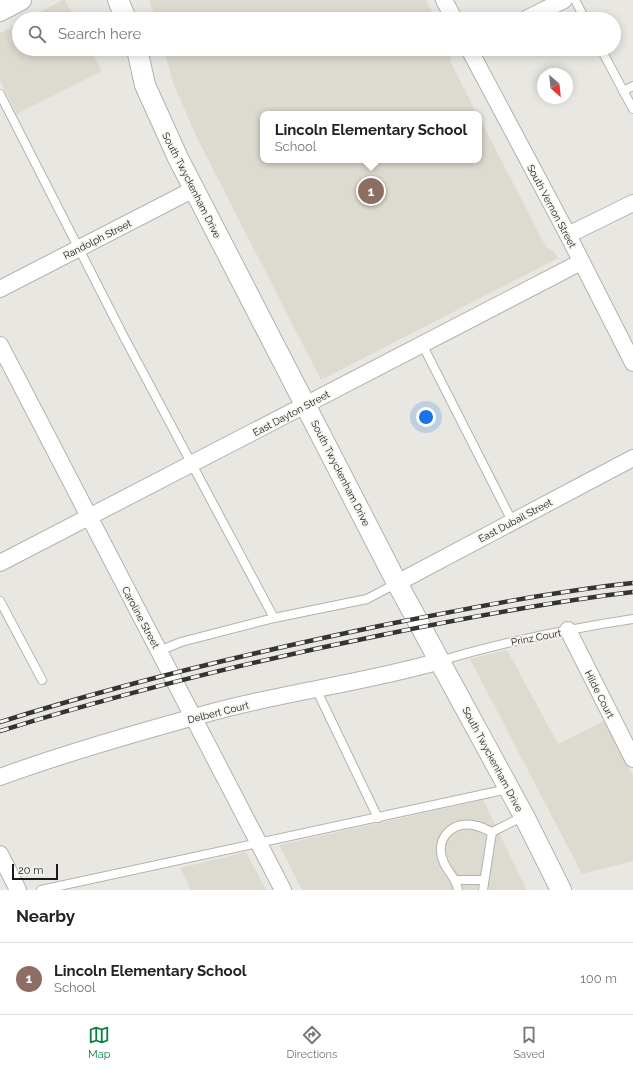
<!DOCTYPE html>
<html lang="en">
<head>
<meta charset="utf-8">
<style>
  body { margin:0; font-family:Raleway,sans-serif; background:#f2f2f2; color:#222 }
  .compass { position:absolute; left:537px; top:68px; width:36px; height:36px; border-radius:50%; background:#fff; box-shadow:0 2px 10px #0003; rotate:153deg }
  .scale { position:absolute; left:12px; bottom:10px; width:46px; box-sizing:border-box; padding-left:4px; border:2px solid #1b1a19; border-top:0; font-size:11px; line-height:14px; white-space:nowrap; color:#1b1a19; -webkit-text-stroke:3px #f5f4ef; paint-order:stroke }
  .you { position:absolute; left:426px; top:417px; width:14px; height:14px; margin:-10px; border:3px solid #fff; border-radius:50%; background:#1a73e8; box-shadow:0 0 0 6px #1a73e833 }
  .badge { display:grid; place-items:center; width:26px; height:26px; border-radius:50%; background:#0b8043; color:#fff; font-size:13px; font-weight:700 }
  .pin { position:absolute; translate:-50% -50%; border:2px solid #fff; box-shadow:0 1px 4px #0006 }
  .popup { position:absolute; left:260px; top:111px; width:222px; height:52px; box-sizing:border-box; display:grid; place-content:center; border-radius:8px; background:#fff; filter:drop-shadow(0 1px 3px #0005); font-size:13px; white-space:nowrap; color:#767676 }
  .popup b { font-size:15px; color:#222 }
  .popup::after { content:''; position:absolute; left:50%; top:100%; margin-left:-8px; border:8px solid transparent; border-top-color:#fff }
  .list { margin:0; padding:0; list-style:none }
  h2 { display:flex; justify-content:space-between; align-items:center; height:52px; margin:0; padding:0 16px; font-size:17px }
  h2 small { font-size:13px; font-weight:400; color:#767676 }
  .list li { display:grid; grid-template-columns:26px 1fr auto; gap:12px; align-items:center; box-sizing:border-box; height:72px; padding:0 16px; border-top:1px solid #e0e0e0 }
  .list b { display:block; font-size:15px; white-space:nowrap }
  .list p { margin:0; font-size:13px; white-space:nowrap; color:#767676 }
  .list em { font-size:13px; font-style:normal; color:#767676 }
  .icon { flex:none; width:22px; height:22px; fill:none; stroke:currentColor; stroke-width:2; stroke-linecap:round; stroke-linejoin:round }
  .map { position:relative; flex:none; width:633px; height:890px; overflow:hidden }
  .search { position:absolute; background:#fff; box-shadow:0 2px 10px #0003; left:12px; right:12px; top:12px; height:44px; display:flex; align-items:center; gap:10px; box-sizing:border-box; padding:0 14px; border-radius:22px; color:#767676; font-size:15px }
  .sheet { height:124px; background:#fff }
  nav { display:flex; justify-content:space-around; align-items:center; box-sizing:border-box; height:56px; border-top:1px solid #e0e0e0; background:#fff; font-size:11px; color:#767676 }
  nav a { display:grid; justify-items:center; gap:2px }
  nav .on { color:#0b8043 }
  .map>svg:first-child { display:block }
</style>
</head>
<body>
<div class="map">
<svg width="633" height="890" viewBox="0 0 633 890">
  <rect width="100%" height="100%" fill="#e8e7e2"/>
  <!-- built -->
  <g fill="#dddacf">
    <path d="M 63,0 L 65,0 L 75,19 L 27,19 Z"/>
    <path d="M 149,0 L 426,0 L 436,19 L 156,19 Z"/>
    <path d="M 19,23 L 19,49 L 90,49 L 102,71 L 17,114 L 0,81 L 0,33 Z"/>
    <path d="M 164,49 L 449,49 L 451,63 L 477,114 L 263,114 L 263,160 L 479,160 L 479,117 L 546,247 L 554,252 L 558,258 L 321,380 L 196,136 L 173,83 Z"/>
    <path d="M 507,650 L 558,744 L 604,721 L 633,776 L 633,861 L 582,874 L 470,659 Z"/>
    <path d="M 483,800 L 527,890 L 302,890 L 279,845 Z"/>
    <path d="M 246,852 L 266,890 L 191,890 L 180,868 Z"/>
  </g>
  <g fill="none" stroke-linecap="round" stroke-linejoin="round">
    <defs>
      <g id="service">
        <path d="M 575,0 L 585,19"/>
        <path d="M 601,49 L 633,109"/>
        <path d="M 623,91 L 633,86"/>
        <path d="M 0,94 L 124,337 L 274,618"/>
        <path d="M 422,344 L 512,521"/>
        <path d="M 0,601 L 42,680"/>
        <path d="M 159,651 L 181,642 L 274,618 L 367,599 L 397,583"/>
        <path d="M 440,661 C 503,642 568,629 633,619"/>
        <path d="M 317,688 L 319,695 L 378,818"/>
        <path d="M 492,832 L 524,816"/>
        <path d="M 456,880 L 484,880"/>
        <path d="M 41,890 L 508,789"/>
        <path d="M 458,890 C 456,877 449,874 444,863 C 433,839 453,819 477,826 C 482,827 487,830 492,832"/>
        <path d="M 483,890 L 492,832"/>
      </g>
      <g id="minor">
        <path d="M 444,0 L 454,19"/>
        <path d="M 526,19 L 564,0"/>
        <path d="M 469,49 L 568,235 L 633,363"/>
        <path d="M 568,235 L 633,203"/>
        <path d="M 0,289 L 194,189"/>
        <path d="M 0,345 L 283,890"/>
        <path d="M 0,563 L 581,262"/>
        <path d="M 397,583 L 633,458"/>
        <path d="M 568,630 L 633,759"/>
        <path d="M 0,777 C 68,752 139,732 209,713 C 285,692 364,683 440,661"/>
        <path d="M 0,854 L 18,890"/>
      </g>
      <g id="tertiary">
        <path d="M 118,0 L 126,19"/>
        <path d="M 0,11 L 21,0"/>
        <path d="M 137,49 L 145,85 L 178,158 L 397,583 L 524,816 L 561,890"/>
      </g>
    </defs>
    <!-- service casing -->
    <use href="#service" stroke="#b3b2ae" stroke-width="10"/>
    <!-- minor casing -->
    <use href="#minor" stroke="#b3b2ae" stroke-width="18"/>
    <!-- tertiary casing -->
    <use href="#tertiary" stroke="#b3b2ae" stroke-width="22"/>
    <!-- service -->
    <use href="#service" stroke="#fff" stroke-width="8"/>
    <!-- minor -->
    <use href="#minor" stroke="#fff" stroke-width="16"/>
    <!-- tertiary -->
    <use href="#tertiary" stroke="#fff" stroke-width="20"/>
    <defs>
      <g id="rail">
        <path d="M 0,722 C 128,682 258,651 389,624 C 470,608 551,592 633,583"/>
        <path d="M 0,731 C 126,692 253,661 382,635 C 465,618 549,602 633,592"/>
      </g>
    </defs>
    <!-- rail casing -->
    <use href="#rail" stroke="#353432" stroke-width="4.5"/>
    <!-- rail -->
    <use href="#rail" stroke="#f5f4ef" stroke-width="3" stroke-dasharray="9" stroke-linecap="butt"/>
  </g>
  <g text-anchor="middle" stroke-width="3" stroke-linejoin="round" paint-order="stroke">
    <!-- street labels -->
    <g font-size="10" fill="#1b1a19" stroke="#f5f4ef">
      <text transform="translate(192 185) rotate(63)" y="4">South Twyckenham Drive</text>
      <text transform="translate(552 206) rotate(62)" y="4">South Vernon Street</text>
      <text transform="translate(97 239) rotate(-27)" y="4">Randolph Street</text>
      <text transform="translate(291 413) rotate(-28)" y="4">East Dayton Street</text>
      <text transform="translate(341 473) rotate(63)" y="4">South Twyckenham Drive</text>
      <text transform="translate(515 520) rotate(-28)" y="4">East Dubail Street</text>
      <text transform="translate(141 617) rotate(62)" y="4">Caroline Street</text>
      <text transform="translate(536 637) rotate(-11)" y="4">Prinz Court</text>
      <text transform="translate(600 694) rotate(63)" y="4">Hilde Court</text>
      <text transform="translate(218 712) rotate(-14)" y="4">Delbert Court</text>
      <text transform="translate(493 759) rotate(62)" y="4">South Twyckenham Drive</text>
    </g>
  </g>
</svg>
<svg class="compass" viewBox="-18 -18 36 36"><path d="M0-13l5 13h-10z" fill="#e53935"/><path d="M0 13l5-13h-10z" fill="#767676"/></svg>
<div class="scale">20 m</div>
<div class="you"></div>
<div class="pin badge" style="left:371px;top:191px;background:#8d6e63">1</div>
<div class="popup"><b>Lincoln Elementary School</b>School</div>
<div class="search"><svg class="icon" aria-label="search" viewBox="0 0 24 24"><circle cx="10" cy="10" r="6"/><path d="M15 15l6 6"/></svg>Search here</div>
</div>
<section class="sheet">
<h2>Nearby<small></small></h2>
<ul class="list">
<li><span class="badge" style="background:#8d6e63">1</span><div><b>Lincoln Elementary School</b><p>School</p></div><em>100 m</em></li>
</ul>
</section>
<nav>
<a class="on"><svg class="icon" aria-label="map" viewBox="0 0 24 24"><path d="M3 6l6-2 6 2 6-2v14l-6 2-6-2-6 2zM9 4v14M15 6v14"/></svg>Map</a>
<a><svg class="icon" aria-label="directions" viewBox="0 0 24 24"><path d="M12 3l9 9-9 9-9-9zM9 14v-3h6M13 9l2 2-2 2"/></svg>Directions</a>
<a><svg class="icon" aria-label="saved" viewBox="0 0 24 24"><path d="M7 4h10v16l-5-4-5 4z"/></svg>Saved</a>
</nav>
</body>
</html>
